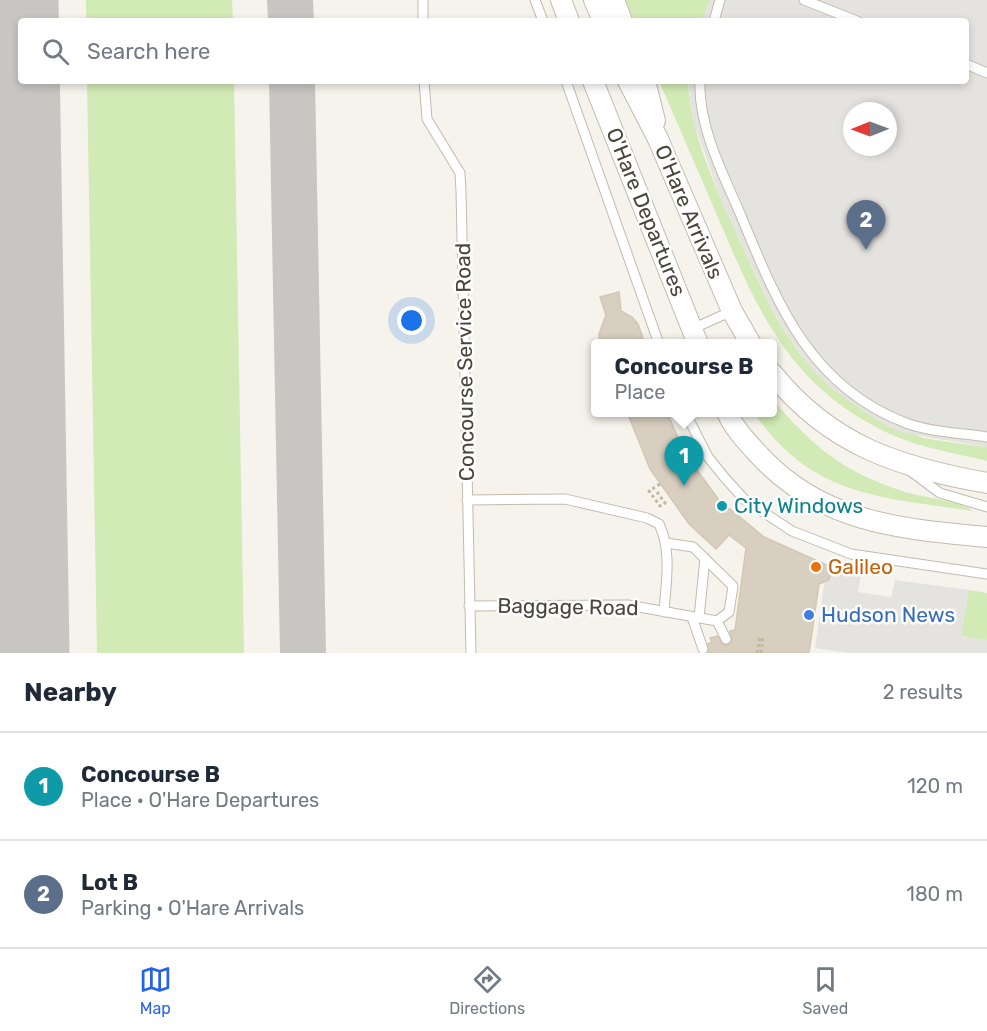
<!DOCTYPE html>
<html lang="en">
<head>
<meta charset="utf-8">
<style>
  body { margin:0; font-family:Rubik,sans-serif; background:#f6f6f7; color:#1f2937 }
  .compass { position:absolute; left:843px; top:102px; width:54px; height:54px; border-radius:50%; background:#fff; box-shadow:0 3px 9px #0003; rotate:269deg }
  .you { position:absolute; left:412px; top:321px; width:21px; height:21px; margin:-15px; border:4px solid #fff; border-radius:50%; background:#1a73e8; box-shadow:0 0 0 9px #1a73e833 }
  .badge { display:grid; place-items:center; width:39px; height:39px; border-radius:50%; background:#2563eb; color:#fff; font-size:20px; font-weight:700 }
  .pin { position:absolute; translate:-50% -50px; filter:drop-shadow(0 2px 3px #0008) }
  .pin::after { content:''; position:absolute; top:32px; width:21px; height:18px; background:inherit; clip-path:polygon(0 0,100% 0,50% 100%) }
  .popup { position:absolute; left:591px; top:339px; width:186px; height:78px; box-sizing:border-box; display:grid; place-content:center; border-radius:6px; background:#fff; filter:drop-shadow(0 2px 4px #0005); font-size:20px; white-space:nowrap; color:#747a83 }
  .popup b { font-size:22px; color:#1f2937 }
  .popup::after { content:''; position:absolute; left:50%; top:100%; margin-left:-12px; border:12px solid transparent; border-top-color:#fff }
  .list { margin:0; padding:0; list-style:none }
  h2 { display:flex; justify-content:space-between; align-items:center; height:78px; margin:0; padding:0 24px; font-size:26px }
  h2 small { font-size:20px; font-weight:400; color:#747a83 }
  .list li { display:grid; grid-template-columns:39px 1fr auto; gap:18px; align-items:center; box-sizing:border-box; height:108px; padding:0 24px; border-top:2px solid #e0e1e3 }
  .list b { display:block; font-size:22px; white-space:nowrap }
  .list p { margin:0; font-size:20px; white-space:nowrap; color:#747a83 }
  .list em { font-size:20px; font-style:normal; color:#747a83 }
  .icon { flex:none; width:33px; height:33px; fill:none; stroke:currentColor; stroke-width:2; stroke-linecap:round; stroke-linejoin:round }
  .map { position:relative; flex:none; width:987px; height:653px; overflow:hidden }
  .search { position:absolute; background:#fff; box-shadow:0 3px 9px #0003; left:18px; right:18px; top:18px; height:66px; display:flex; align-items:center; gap:15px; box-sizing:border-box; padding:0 21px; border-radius:6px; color:#747a83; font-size:22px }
  .sheet { height:294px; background:#fff }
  nav { display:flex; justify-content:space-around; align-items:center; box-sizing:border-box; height:84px; border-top:2px solid #e0e1e3; background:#fff; font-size:16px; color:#747a83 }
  nav a { display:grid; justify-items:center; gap:3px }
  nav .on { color:#2563eb }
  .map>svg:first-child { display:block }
</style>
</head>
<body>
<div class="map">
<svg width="987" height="653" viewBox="0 0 987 653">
  <rect width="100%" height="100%" fill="#f6f3ec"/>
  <!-- green -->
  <g fill="#d2eab5">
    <path d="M 86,0 L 232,0 L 233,21 L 86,21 Z"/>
    <path d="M 626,0 L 710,0 L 702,21 L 634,21 Z"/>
    <path d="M 87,81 L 234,81 L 244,653 L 97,653 Z"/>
    <path d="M 659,81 L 688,81 C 691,134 714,184 736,232 C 774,317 797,379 887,421 C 899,426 912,435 924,438 C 945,442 966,444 987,447 L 987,461 C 955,453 920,448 890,434 C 791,388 759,314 719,220 C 699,173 679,127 659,81 Z"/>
    <path d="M 773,400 C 814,447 839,469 899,490 C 918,497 961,501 973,511 C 880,497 812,497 754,413 L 772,412 Z"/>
    <path d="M 969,590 L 987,593 L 987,640 L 961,636 Z"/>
  </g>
  <!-- parking -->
  <g fill="#e5e3e0" fill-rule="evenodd">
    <path d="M 710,0 L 987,0 L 987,447 L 903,433 L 883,424 L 830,388 L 811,368 L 787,335 L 769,304 L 720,197 L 693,120 L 688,81 L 966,81 L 966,21 L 702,21 ZM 852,111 L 888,111 L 888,147 L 852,147 Z"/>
    <path d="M 827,564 L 861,574 L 858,592 L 891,597 L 895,580 L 969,590 L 961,636 L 987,640 L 987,653 L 848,653 L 815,648 Z"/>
  </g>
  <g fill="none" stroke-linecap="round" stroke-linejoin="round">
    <!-- taxiway -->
    <g stroke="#c8c6c3" stroke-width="46">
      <path d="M 290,0 L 291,21"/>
      <path d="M 292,81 L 303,653"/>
    </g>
    <!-- runway -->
    <path stroke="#c8c6c3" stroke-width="117" d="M 0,0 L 11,653"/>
  </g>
  <!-- building -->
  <g fill="#d8cfc1" stroke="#d3c7b4" stroke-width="1.5">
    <path d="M 619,292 L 621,311 L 632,317 L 638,324 L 645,344 L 600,344 L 599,334 L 606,315 L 600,297 Z"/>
    <path d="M 627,412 L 667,412 L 685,454 L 719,500 L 764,537 L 829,566 L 831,570 L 829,580 L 819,584 L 809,653 L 708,653 L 708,644 L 712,642 L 710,638 L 717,636 L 725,646 L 732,642 L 730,631 L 735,630 L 746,548 L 729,535 L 716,549 L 689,524 L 650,469 Z"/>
  </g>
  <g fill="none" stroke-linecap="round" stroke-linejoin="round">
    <defs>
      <g id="lane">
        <path d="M 423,0 L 423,21"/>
        <path d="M 535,0 L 543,21"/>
        <path d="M 804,0 L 857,21"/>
        <path d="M 714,21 L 720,0"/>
        <path d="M 966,64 L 987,73"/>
        <path d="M 424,81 L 427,119 L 460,173 L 461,191 L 471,653"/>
        <path d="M 566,81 L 659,344"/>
        <path d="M 700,81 C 698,125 722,172 739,211 C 776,300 808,386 906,423 C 930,432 961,433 987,437"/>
        <path d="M 692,329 L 732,311"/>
        <path d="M 685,412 L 708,457 L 725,478 L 745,500 L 792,531 L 851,554 L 987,574"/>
        <path d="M 909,470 L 940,493 L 987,507"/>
        <path d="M 467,500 L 565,499 L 647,518 L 659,524 C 672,551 666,582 664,612"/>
        <path d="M 666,543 L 693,547 L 733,586 L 729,612 L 717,621"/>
        <path d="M 469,606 L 628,605 L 717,621 L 726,639"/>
        <path d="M 692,617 L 703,649"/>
        <path d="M 699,618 L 705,558"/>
      </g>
      <g id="street">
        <path d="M 561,0 L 569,21"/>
        <path d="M 594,0 L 603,21"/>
        <path d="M 614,0 L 622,21"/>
        <path d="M 593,81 L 698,344"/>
        <path d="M 628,81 L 658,139 L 732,311 L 751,344"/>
        <path d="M 645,81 L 655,121"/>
        <path d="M 772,373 C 831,446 899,467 987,483"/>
        <path d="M 727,412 C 734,429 748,443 760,456 C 822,523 901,529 987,537"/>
      </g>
    </defs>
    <!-- lane casing -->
    <use href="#lane" stroke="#c2bbae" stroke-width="11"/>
    <!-- street casing -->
    <use href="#street" stroke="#c2bbae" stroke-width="22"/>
    <!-- path -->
    <g stroke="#c4b79f" stroke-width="3" stroke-dasharray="3 3" stroke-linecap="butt">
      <path d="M 657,492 L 665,503 L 660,506 L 649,491 L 660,484"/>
      <path d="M 757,653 L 760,637"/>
      <path d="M 761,653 L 763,637"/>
    </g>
    <!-- lane -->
    <use href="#lane" stroke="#fff" stroke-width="9"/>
    <!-- street -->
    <use href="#street" stroke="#fff" stroke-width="20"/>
  </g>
  <!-- markers -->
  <circle fill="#0f9aa8" stroke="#fff" stroke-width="2" cx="722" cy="506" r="6"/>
  <circle fill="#e8710a" stroke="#fff" stroke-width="2" cx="816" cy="567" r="6"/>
  <circle fill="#3f7fe0" stroke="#fff" stroke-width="2" cx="809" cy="615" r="6"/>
  <g text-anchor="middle" stroke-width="5" stroke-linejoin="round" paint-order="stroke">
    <!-- street labels -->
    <g font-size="21" fill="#4b4439" stroke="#fff">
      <text transform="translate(646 212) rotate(68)" y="7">O'Hare Departures</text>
      <text transform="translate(689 212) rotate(67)" y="7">O'Hare Arrivals</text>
      <text transform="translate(465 362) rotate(-91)" y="7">Concourse Service Road</text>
      <text transform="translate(568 607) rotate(1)" y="7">Baggage Road</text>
    </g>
    <!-- culture labels -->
    <g font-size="21" fill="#0d838f" stroke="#fff" text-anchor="start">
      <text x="734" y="513">City Windows</text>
    </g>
    <!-- food labels -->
    <g font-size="21" fill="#c56008" stroke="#fff" text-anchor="start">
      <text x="828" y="574">Galileo</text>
    </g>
    <!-- shop labels -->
    <g font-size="21" fill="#366cbe" stroke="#fff" text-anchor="start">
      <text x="821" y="622">Hudson News</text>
    </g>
  </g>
</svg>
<svg class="compass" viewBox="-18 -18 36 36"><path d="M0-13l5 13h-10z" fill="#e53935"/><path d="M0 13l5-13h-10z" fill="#747a83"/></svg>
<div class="you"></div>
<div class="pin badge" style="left:684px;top:486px;background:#0f9aa8">1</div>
<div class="popup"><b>Concourse B</b>Place</div>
<div class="pin badge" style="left:866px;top:250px;background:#5c6f8a">2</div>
<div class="search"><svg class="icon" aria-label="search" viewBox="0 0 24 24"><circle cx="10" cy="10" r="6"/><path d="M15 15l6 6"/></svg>Search here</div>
</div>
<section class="sheet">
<h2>Nearby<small>2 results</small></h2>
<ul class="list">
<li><span class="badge" style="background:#0f9aa8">1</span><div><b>Concourse B</b><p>Place · O'Hare Departures</p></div><em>120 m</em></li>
<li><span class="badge" style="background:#5c6f8a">2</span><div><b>Lot B</b><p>Parking · O'Hare Arrivals</p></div><em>180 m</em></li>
</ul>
</section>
<nav>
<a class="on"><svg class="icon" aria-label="map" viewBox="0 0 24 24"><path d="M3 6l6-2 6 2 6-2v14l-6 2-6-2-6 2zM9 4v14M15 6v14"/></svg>Map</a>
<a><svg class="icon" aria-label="directions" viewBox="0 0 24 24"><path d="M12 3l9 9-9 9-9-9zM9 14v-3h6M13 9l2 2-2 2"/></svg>Directions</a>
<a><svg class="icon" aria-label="saved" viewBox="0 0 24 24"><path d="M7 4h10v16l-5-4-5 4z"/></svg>Saved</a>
</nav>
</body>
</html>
